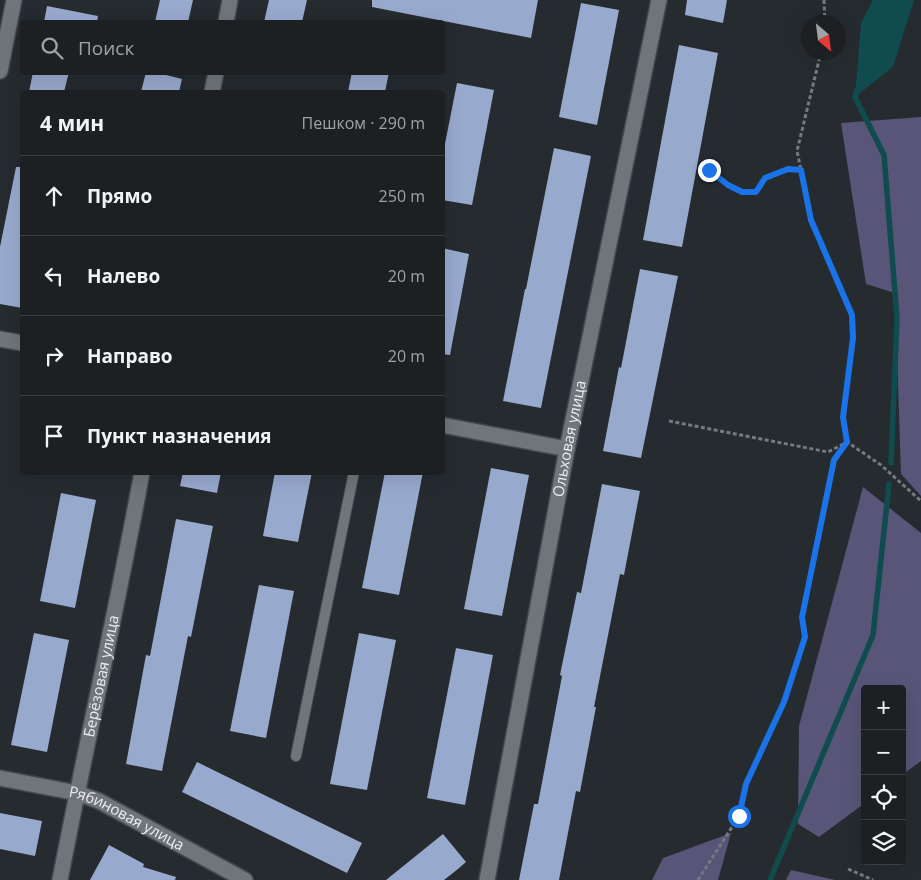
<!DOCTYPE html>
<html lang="ru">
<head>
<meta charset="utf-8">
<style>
  body { margin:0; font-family:"Open Sans",sans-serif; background:#25282b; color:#f1f3f6 }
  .controls { position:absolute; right:15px; bottom:15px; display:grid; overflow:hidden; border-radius:5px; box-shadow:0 5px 20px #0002 }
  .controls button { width:45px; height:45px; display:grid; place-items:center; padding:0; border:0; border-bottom:1px solid #3a3e41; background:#1c2023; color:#f1f3f6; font:25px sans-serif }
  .compass { position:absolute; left:801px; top:15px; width:45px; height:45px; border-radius:50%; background:#1c2023; box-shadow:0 5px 20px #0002; rotate:152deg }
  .stop { position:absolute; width:15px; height:15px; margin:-11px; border:4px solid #1a73e8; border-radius:50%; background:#fff }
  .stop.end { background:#1a73e8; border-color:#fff; box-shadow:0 1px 5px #0008 }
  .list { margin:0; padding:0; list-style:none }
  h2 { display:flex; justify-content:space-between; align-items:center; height:65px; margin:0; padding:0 20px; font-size:21px }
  h2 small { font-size:16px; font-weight:400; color:#a0a3a6 }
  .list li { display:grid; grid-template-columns:32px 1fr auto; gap:15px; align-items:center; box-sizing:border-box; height:80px; padding:0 20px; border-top:1px solid #3a3e41 }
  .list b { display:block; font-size:19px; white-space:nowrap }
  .list em { font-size:16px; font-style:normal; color:#a0a3a6 }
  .icon { flex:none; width:28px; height:28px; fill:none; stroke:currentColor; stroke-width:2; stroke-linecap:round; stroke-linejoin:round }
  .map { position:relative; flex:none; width:921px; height:880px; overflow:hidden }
  .search { position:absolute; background:#1c2023; box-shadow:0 5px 20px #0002; left:20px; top:20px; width:425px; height:55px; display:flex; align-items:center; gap:12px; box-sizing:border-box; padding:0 18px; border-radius:5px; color:#a0a3a6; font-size:19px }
  .panel { position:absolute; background:#1c2023; box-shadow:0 5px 20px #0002; left:20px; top:90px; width:425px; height:385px; border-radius:5px }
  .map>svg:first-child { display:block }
</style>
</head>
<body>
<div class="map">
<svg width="921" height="880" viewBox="0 0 921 880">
  <rect width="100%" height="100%" fill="#252b2f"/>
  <!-- forest -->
  <g fill="#585579">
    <path d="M 921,117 L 921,496 L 901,474 L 895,293 L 866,284 L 841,123 Z"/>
    <path d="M 863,487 L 921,533 L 921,761 L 902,775 L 902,689 L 865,689 L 865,803 L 819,837 L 798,824 L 799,726 Z"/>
    <path d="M 731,833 L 718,880 L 652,880 L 663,858 Z"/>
    <path d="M 791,870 L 835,880 L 786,880 Z"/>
  </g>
  <!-- water -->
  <path fill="#104b4d" d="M 872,0 L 914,0 L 893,67 L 855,97 L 861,23 L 872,2 Z"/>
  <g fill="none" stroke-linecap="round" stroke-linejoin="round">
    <!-- stream -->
    <g stroke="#104b4d" stroke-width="5.5">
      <path d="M 857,90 L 855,97 L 884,155 L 897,318 L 891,463"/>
      <path d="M 770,880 L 873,635 L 889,484"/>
    </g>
  </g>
  <!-- building -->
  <g fill="#98a9ce">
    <path d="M 160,0 L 193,0 L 188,22 L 155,22 Z"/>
    <path d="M 269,0 L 307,0 L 302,22 L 264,22 Z"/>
    <path d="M 372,0 L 538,0 L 531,38 L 372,7 Z"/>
    <path d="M 687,0 L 727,0 L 723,23 L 685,15 Z"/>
    <path d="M 581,3 L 619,10 L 597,125 L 559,117 Z"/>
    <path d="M 47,6 L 98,16 L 97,22 L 44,22 Z"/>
    <path d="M 679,45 L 718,53 L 682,247 L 643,240 Z"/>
    <path d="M 33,72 L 69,72 L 64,92 L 29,92 Z"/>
    <path d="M 146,72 L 154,72 L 182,79 L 179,92 L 141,92 Z"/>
    <path d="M 352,72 L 389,72 L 385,92 L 348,92 Z"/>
    <path d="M 457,83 L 494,90 L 472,205 L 442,200 L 442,159 Z"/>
    <path d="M 554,148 L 591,156 L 541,408 L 503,401 L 525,289 L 526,289 Z"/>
    <path d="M 16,167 L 22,167 L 22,308 L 0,304 L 0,247 Z"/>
    <path d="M 442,248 L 469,254 L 450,355 L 442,354 Z"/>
    <path d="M 640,269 L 678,276 L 641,458 L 603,451 L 619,367 L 621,368 Z"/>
    <path d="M 491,468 L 529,475 L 502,616 L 464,609 Z"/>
    <path d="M 183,472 L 221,472 L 217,493 L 180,486 Z"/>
    <path d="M 275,472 L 312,472 L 298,542 L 263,536 Z"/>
    <path d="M 385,472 L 423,472 L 399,595 L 362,588 Z"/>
    <path d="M 602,484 L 640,491 L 624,575 L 620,574 L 594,707 L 596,707 L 580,792 L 576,791 L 559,880 L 519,880 L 534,804 L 538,804 L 562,676 L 560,675 L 577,592 L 581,593 Z"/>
    <path d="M 61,493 L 96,500 L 75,608 L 40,601 Z"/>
    <path d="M 176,519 L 213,526 L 191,637 L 188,636 L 162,771 L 126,764 L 146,655 L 150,656 Z"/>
    <path d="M 259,585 L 294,591 L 266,738 L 230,731 Z"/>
    <path d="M 34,633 L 69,640 L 47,752 L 11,745 Z"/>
    <path d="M 359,633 L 396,640 L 367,790 L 330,784 Z"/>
    <path d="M 456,648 L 493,655 L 465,805 L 427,798 Z"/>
    <path d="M 197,762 L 362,843 L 347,873 L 182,792 Z"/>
    <path d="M 0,813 L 42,821 L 35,856 L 0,849 Z"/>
    <path d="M 443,834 L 466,862 L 458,869 L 444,880 L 386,880 Z"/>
    <path d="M 109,845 L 144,864 L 143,867 L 176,877 L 175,880 L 90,880 Z"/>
  </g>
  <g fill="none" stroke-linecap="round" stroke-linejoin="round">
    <defs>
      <path id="lane" d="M 296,756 L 354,472"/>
      <g id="street">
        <path d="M 226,22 L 230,0"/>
        <path d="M 0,71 L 14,0"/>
        <path d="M 212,92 L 216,72"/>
        <path d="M 0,339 L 22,343"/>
        <path d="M 442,425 L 567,449"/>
        <path id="s1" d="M 0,778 L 77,793 L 99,801 L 245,880"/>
        <path id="s2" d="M 60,880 C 86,744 117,609 142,472"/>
        <path id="s3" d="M 487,880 L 567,449 L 659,0"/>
      </g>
    </defs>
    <!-- lane casing -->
    <use href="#lane" stroke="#43484b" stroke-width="12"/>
    <!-- street casing -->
    <use href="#street" stroke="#43484b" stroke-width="18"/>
    <!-- path -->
    <g stroke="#757a7d" stroke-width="3" stroke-dasharray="4 2.5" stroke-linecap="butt">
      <path d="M 824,0 L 825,22"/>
      <path d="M 709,170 L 729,185 L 742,192 L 756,192 L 765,178 L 789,169 L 801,170"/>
      <path d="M 669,421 L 828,452 L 847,442 L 881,465 L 921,501"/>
      <path d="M 848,869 L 873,880"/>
      <path d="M 698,880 L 739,816 L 746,784 L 784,703 L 805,637 L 802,617 L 833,461 L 847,442 L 843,417 L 853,338 L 852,315 L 811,219 L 797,151 L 821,52"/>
    </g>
    <!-- lane -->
    <use href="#lane" stroke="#6f757a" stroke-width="10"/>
    <!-- street -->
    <use href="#street" stroke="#6f757a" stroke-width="15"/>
  </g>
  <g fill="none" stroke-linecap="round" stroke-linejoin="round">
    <!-- route -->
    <path stroke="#1a73e8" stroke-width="6" d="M 709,170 L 728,185 L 742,192 L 756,192 L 765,178 L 788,169 L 801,170 L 811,220 L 852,315 L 853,338 L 843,417 L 847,442 L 834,460 L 802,617 L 805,637 L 784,702 L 746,784 L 739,816"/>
  </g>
  <g text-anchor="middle" stroke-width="5" stroke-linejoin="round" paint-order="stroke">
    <!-- street labels -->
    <g font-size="15" fill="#ebeef1" stroke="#252b2f">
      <text dy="5" stroke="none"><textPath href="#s3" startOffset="449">Ольховая улица</textPath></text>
      <text dy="5" stroke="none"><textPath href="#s2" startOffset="208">Берёзовая улица</textPath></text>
      <text dy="5" stroke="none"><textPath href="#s1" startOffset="134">Рябиновая улица</textPath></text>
    </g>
  </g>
</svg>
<div class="controls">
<button>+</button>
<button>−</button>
<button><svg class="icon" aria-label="locate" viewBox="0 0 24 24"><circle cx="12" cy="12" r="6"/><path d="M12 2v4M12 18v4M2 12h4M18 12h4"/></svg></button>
<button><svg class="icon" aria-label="layers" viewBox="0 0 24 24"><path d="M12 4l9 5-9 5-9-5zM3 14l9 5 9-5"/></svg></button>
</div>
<svg class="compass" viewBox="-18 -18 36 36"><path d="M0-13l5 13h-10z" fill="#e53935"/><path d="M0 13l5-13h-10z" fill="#a0a3a6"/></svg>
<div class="stop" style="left:739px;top:816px"></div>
<div class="stop end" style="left:709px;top:170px"></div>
<div class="search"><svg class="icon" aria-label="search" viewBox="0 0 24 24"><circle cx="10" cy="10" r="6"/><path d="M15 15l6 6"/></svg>Поиск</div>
<section class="panel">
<h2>4 мин<small>Пешком · 290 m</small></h2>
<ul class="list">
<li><svg class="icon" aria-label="ahead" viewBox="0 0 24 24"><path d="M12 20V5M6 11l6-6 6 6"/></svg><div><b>Прямо</b></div><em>250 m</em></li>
<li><svg class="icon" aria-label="left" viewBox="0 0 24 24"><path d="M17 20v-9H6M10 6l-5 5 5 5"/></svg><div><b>Налево</b></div><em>20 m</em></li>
<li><svg class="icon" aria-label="right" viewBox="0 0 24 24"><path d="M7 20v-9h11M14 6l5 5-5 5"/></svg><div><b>Направо</b></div><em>20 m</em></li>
<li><svg class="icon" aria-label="arrive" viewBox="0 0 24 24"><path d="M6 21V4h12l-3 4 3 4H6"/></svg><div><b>Пункт назначения</b></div></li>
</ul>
</section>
</div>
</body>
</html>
